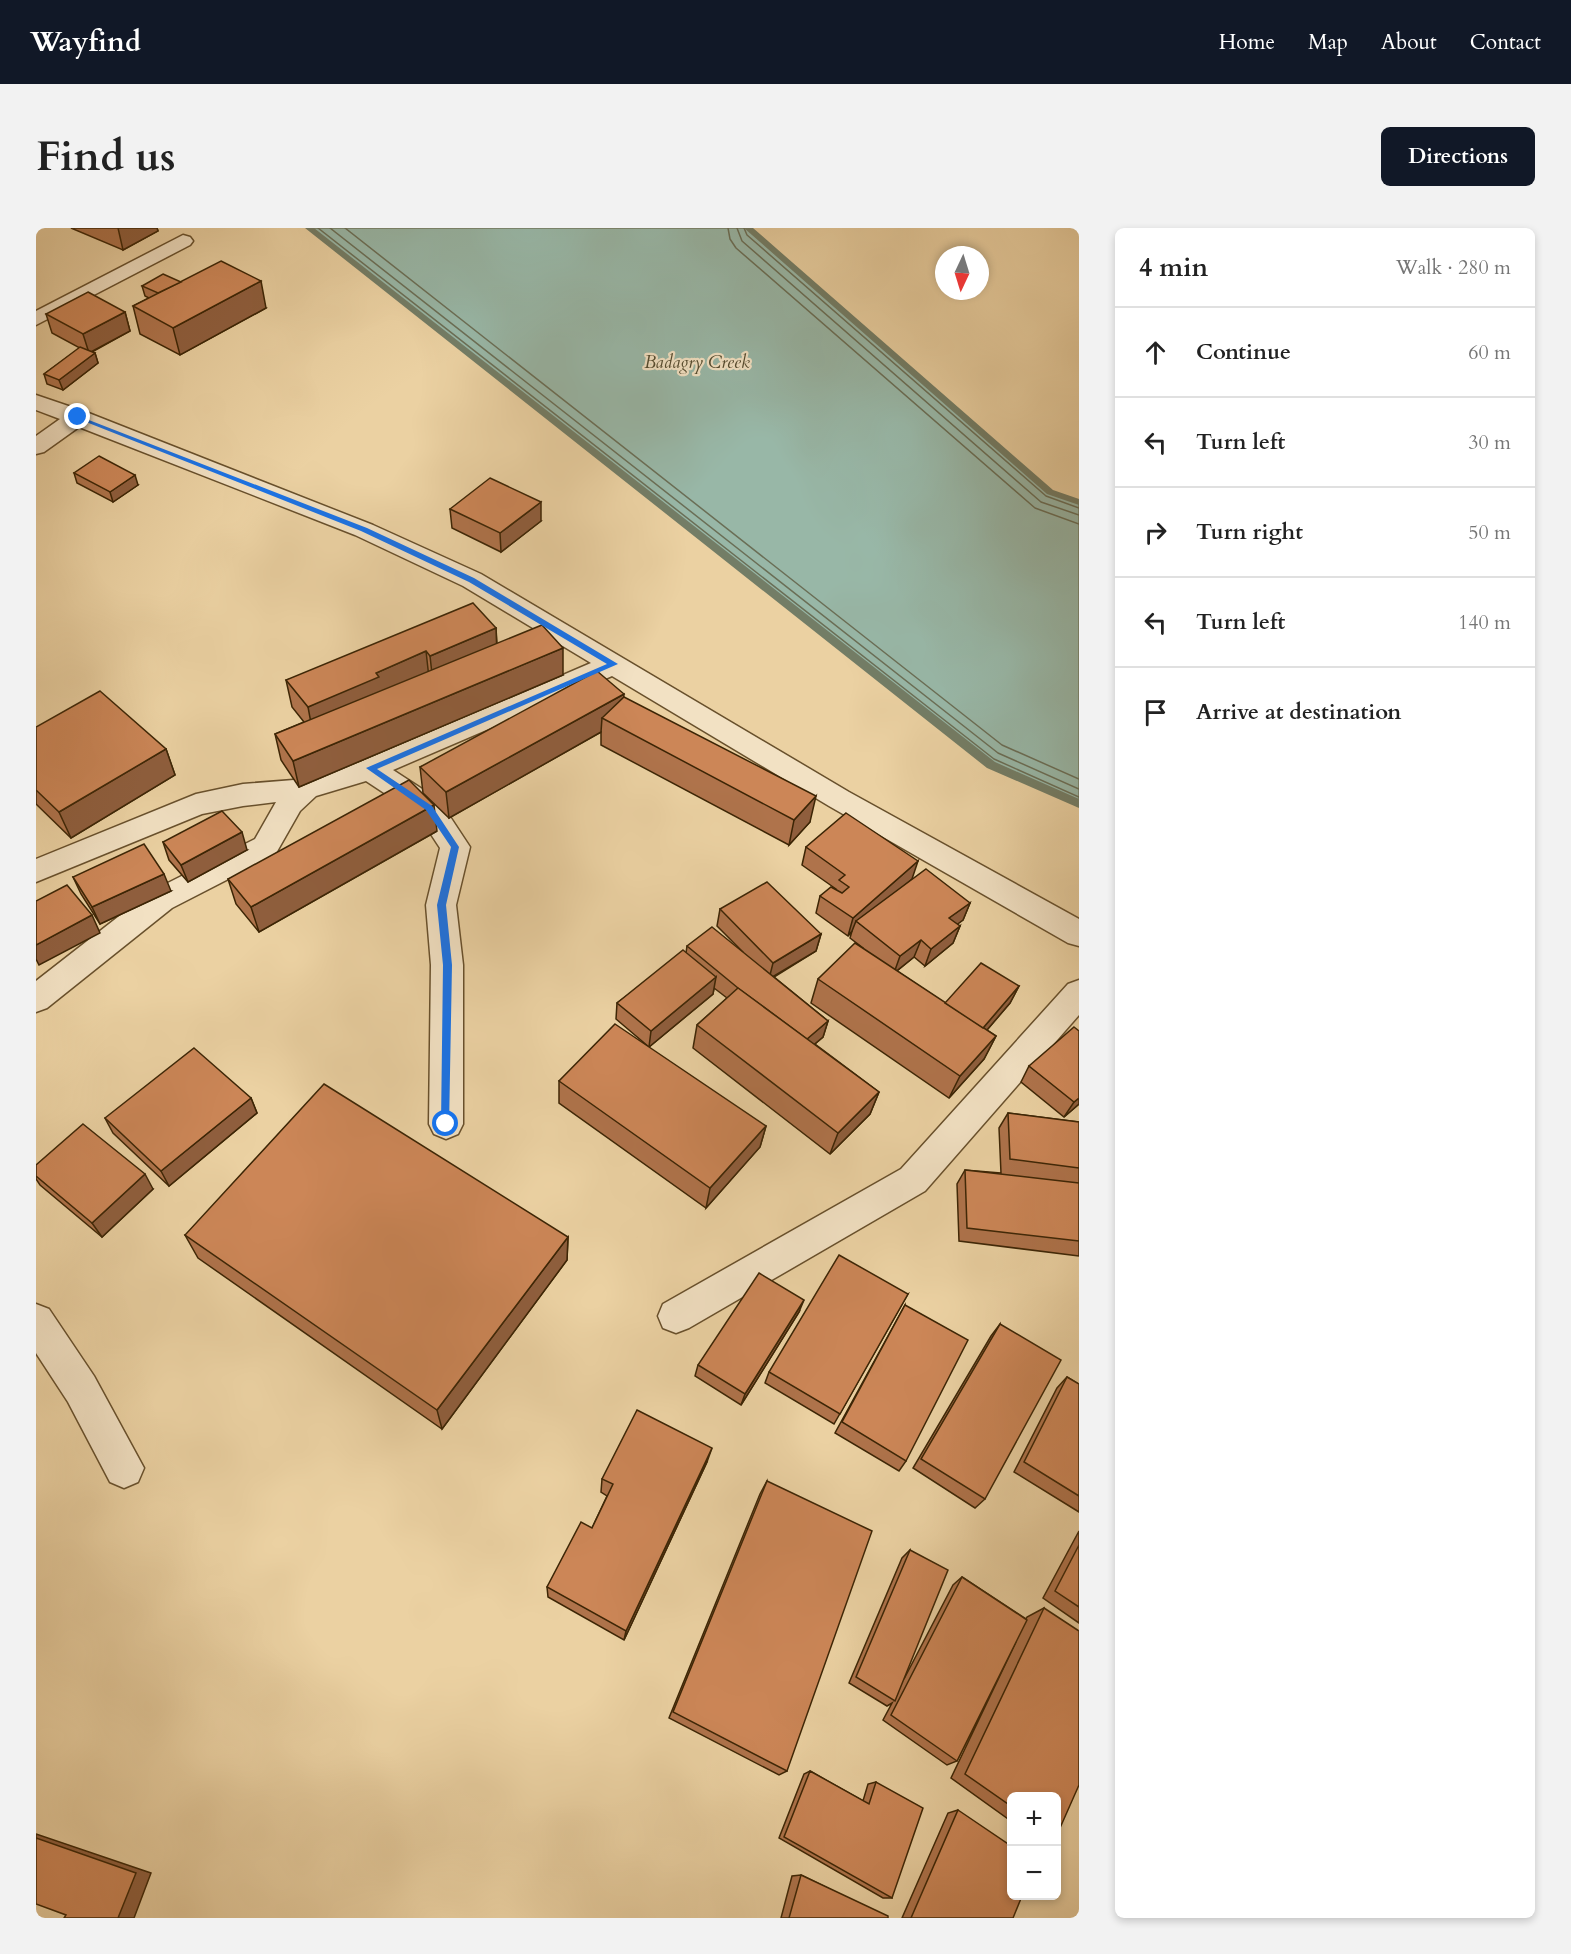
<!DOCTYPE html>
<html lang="en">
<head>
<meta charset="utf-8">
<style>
  body { margin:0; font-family:Cardo,serif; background:#f2f2f2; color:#222 }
  .controls { position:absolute; right:18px; bottom:18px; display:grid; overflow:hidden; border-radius:9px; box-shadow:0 3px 9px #0003 }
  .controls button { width:54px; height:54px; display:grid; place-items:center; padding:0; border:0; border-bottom:2px solid #e0e0e0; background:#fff; color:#222; font:30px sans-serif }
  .compass { position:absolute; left:899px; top:18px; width:54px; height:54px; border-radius:50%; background:#fff; box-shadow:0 3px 9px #0003; rotate:184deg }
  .stop { position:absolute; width:18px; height:18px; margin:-14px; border:4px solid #1a73e8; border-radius:50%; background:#fff }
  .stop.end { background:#1a73e8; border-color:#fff; box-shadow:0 2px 6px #0008 }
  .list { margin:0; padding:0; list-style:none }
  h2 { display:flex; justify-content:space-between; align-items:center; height:78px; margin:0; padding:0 24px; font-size:26px }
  h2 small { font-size:20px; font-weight:400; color:#767676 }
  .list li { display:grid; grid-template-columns:39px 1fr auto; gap:18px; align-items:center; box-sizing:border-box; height:90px; padding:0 24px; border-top:2px solid #e0e0e0 }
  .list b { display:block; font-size:22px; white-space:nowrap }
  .list em { font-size:20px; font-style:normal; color:#767676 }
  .icon { flex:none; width:33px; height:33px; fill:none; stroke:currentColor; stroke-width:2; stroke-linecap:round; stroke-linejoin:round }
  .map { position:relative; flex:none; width:1043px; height:1690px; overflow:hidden; border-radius:9px }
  header { display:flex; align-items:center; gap:36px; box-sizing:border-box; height:84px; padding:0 30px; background:#111827; color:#fff }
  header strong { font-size:28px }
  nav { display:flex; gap:33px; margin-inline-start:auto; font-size:21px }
  .intro { display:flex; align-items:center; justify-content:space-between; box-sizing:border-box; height:144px; padding:0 36px }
  h1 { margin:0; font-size:42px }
  .button { padding:15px 27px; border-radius:9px; background:#111827; color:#fff; font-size:21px; font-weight:700 }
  main { display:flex; gap:36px; padding:0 36px }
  aside { flex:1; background:#fff; border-radius:9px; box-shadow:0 3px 9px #0003 }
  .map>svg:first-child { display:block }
</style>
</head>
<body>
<header>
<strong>Wayfind</strong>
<nav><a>Home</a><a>Map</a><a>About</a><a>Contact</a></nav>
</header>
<div class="intro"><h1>Find us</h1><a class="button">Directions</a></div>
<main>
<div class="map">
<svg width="1043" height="1690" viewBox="0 0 1043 1690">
  <rect width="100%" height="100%" fill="#ebd1a2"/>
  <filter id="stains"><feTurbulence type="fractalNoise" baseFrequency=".00333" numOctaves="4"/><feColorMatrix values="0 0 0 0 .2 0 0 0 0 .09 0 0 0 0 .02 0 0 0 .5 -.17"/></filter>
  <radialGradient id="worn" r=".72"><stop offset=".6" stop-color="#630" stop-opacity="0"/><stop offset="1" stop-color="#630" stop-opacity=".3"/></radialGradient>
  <!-- water -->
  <path fill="#98b7a7" stroke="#737d66" stroke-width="1.5" d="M 273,0 L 711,0 L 1014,264 L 1043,274 L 1043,576 L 955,537 Z"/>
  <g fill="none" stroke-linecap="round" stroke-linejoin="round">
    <!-- shore -->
    <g stroke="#6a6e56" stroke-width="1.5">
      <path d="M 282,0 L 958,531 L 1043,569"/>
      <path d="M 294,0 L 962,525 L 1043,561"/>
      <path d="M 309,0 L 966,517 L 1043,551"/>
      <path d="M 692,0 L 694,11 L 700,20 L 999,280 L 1043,296"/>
      <path d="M 701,0 L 706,13 L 1005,274 L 1043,287"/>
      <path d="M 708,0 L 711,7 L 1010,268 L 1043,280"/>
    </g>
    <!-- stream -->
    <g fill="#737d66" fill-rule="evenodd">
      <path d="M 269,0 L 278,0 L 959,534 L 1043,571 L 1043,580 L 951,540 Z"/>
      <path d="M 708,0 L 717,0 L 1017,262 L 1043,271 L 1043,277 L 1011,266 Z"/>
    </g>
    <defs>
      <g id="minor">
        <path d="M 147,7 L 154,9 L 157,13 L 154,17 L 0,97 L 0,83 Z"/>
        <path d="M 0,167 L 50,184 L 337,297 L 445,346 L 813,564 L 1043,691 L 1043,718 L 1032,715 L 793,578 L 576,448 L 357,542 L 403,572 L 434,619 L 420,677 L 427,737 L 427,896 L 422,906 L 410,911 L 398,906 L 393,896 L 395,737 L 390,677 L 404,620 L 383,588 L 330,553 L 280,568 L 264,583 L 239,627 L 136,680 L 11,780 L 0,784 L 0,753 L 114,664 L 219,611 L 240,574 L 207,578 L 166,586 L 0,654 L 0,631 L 160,566 L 207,556 L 270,551 L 324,534 L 555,435 L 427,358 L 319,307 L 43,199 L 8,224 L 0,226 L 0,208 L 24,191 L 0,182 Z"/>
        <path d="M 1043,752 L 1043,787 L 889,963 L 653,1100 L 640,1105 L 627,1100 L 622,1088 L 627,1076 L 865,941 L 1032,756 Z"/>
        <path d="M 0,1076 L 13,1081 L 58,1148 L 108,1240 L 102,1254 L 88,1260 L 74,1254 L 32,1174 L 0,1125 Z"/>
      </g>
    </defs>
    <!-- minor casing -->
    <use href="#minor" stroke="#68502c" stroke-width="3"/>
    <!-- minor -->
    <use href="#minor" fill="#f2e1c3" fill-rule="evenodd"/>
  </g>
  <!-- wall -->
  <g fill="#af734b" stroke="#3c2505" stroke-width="1.5">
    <path d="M 35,0 L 121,0 L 122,3 L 87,22 Z"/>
    <path d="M 145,54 L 230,80 L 144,127 L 104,106 L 97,78 L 113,70 L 109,68 L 106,58 Z"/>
    <path d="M 89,84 L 94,103 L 56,124 L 59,125 L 62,135 L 27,162 L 11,156 L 8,146 L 44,120 L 16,105 L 10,86 Z"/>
    <path d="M 38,245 L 102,257 L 77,274 L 41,255 Z"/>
    <path d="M 414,281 L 505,293 L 465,324 L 416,300 Z"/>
    <path d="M 460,400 L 461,416 L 527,447 L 263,559 L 245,532 L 239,506 L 268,494 L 256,479 L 250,452 Z"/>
    <path d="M 587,470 L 774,594 L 753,617 L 565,517 L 565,504 L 413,590 L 387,565 L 384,539 Z"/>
    <path d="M 0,499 L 130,521 L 139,547 L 35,610 L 0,576 Z"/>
    <path d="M 401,603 L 223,704 L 200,676 L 192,651 Z"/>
    <path d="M 127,614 L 211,622 L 152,654 L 133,632 Z"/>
    <path d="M 770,619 L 876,651 L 870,656 L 934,675 L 927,692 L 921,696 L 924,698 L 917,715 L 889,738 L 878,729 L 861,743 L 909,775 L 983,758 L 974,775 L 951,802 L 960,808 L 948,831 L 913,870 L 775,775 L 782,751 L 827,720 L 814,710 L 816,703 L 812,708 L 780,685 L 784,668 L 800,661 L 766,637 Z"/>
    <path d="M 37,649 L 135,663 L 64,696 L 45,666 Z"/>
    <path d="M 684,681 L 785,706 L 780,723 L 738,749 L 792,793 L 787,809 L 779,816 L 843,864 L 834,886 L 794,926 L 657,820 L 661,797 L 691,770 L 678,760 L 677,766 L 613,819 L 580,791 L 581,775 L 650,725 L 651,718 L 706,723 L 681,698 Z"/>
    <path d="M 993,838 L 1043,876 L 1028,889 L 985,854 Z"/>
    <path d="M 523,853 L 730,898 L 724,919 L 670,980 L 523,875 Z"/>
    <path d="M 215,870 L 221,885 L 133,958 L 77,905 L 69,890 Z"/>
    <path d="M 972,885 L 1043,894 L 1043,1028 L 923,1013 L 921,956 L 929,942 L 965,945 L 963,900 Z"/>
    <path d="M 0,937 L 117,961 L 66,1009 L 4,957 L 0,951 Z"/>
    <path d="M 149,1007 L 532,1009 L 531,1032 L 406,1201 L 162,1030 Z"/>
    <path d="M 872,1066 L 798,1196 L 729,1155 L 733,1144 Z"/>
    <path d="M 869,1077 L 870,1233 L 863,1243 L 799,1205 Z"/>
    <path d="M 763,1084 L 705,1177 L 659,1148 L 662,1137 Z"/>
    <path d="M 964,1096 L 949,1271 L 939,1280 L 877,1240 L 955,1108 Z"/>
    <path d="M 1031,1149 L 1043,1156 L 1043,1284 L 978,1244 L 1021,1160 Z"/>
    <path d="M 671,1234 L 588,1412 L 512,1369 L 511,1359 L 556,1300 L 571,1268 L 565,1264 L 566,1251 Z"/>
    <path d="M 731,1253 L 751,1543 L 743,1547 L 633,1490 L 724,1266 Z"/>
    <path d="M 1043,1303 L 1043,1395 L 1007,1370 Z"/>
    <path d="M 874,1322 L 868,1451 L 917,1357 L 926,1349 L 990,1391 L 991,1389 L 1008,1380 L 975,1569 L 975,1593 L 915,1550 L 980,1414 L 921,1533 L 911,1537 L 847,1492 L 856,1475 L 851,1478 L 813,1455 L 866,1330 Z"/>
    <path d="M 774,1543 L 827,1573 L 832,1556 L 840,1554 L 856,1670 L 847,1670 L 743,1610 L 768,1546 Z"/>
    <path d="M 922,1582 L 977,1690 L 866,1690 L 912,1585 Z"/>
    <path d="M 765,1647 L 852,1690 L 745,1690 L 756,1648 Z"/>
  </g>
  <!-- shaded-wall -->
  <g fill="#8f5e3d" stroke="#3c2505" stroke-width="1.5">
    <path d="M 82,0 L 121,0 L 122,3 L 87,22 Z"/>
    <path d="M 225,53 L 230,80 L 144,127 L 137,100 Z"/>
    <path d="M 89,84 L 94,103 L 53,125 L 47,106 Z"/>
    <path d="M 59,125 L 62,135 L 27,162 L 23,152 Z"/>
    <path d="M 99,247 L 102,257 L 77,274 L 74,264 Z"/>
    <path d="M 505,274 L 505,293 L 465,324 L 464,305 Z"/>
    <path d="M 460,400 L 461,427 L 397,455 L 394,428 Z"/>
    <path d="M 527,420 L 527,447 L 263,559 L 257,533 Z"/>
    <path d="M 390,423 L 393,450 L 277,506 L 272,479 L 340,445 Z"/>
    <path d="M 588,466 L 586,492 L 566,490 L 565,504 L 413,590 L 410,564 Z"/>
    <path d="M 130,521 L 139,547 L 35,610 L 23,584 Z"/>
    <path d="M 780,568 L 774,594 L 753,617 L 758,592 Z"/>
    <path d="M 398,577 L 401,603 L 223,704 L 215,679 Z"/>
    <path d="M 206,604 L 211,622 L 152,654 L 145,637 Z"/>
    <path d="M 882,633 L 876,651 L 824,696 L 820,693 L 816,703 L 812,708 L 817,690 Z"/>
    <path d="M 128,646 L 135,663 L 64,696 L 56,679 Z"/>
    <path d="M 934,675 L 927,692 L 907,707 L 913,690 Z"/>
    <path d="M 56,687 L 64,705 L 3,737 L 0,731 L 0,717 Z"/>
    <path d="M 924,698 L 917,715 L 889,738 L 895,721 Z"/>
    <path d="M 785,706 L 780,723 L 733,751 L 737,735 Z"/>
    <path d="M 885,712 L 878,729 L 858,745 L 864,728 Z"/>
    <path d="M 680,749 L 677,766 L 613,819 L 615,803 Z"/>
    <path d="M 983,758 L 974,775 L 939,816 L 947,800 Z"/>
    <path d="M 792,793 L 787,809 L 762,830 L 767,814 Z"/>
    <path d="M 960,808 L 948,831 L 913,870 L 924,848 Z"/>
    <path d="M 843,864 L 834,886 L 794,926 L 802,905 Z"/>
    <path d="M 215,870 L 221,885 L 133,958 L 125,943 Z"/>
    <path d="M 1043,870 L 1043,876 L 1028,889 L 1038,874 Z"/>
    <path d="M 730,898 L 724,919 L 670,980 L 674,960 Z"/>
    <path d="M 109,946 L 117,961 L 66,1009 L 56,995 Z"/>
    <path d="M 532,1009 L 531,1032 L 406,1201 L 401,1182 Z"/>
    <path d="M 768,1072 L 763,1084 L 705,1177 L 709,1166 Z"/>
    <path d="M 676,1220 L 671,1234 L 588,1412 L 590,1403 Z"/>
    <path d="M 0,1606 L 115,1645 L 98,1690 L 82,1690 L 0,1610 Z"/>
  </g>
  <!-- building -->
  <g fill="#cc8657" stroke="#3c2505" stroke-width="1.5">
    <path d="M 185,33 L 225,53 L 137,100 L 97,78 Z"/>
    <path d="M 127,46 L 145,54 L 122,65 L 106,58 Z"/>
    <path d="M 52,64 L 89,84 L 47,106 L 10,86 Z"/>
    <path d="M 44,119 L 59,125 L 23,152 L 8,146 Z"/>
    <path d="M 63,228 L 99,247 L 74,264 L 38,245 Z"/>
    <path d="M 454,250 L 505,274 L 464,305 L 414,281 Z"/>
    <path d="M 437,375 L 460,400 L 394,428 L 390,423 L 340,445 L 343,449 L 272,479 L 250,452 Z"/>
    <path d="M 506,397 L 527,420 L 257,533 L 239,506 Z"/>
    <path d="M 561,443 L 588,466 L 410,564 L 384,539 Z"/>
    <path d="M 64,463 L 130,521 L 23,584 L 0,562 L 0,499 Z"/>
    <path d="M 588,469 L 780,568 L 758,592 L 566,490 Z"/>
    <path d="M 373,552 L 398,577 L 215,679 L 192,651 Z"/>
    <path d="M 186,583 L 206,604 L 145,637 L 127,614 Z"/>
    <path d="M 810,585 L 882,633 L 817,690 L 784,668 L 795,659 L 806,665 L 813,659 L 803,652 L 809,647 L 770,619 Z"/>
    <path d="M 108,616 L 128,646 L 56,679 L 37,649 Z"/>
    <path d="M 890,641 L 934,675 L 913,690 L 924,698 L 895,721 L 885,712 L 864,728 L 820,693 Z"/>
    <path d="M 731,654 L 785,706 L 737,735 L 684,681 Z"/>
    <path d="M 31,657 L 56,687 L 0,717 L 0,673 Z"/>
    <path d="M 676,699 L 792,793 L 771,811 L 702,760 L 651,718 Z"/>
    <path d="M 819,715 L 960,808 L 924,848 L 782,751 Z"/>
    <path d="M 647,722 L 680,749 L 615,803 L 581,775 Z"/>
    <path d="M 945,735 L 983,758 L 947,800 L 909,775 Z"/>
    <path d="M 702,760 L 843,864 L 802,905 L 661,797 Z"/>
    <path d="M 579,796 L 730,898 L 674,960 L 523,853 Z"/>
    <path d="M 1038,799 L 1043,803 L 1043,870 L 1038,874 L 993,838 Z"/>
    <path d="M 158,820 L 215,870 L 125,943 L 69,890 Z"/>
    <path d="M 288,856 L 532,1009 L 401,1182 L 149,1007 Z"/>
    <path d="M 972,885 L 1043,894 L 1043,940 L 974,931 Z"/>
    <path d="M 47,896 L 109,946 L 56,995 L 0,948 L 0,937 Z"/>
    <path d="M 929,942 L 1043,955 L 1043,1013 L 931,1000 Z"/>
    <path d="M 803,1027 L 872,1066 L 804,1186 L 733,1144 Z"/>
    <path d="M 723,1045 L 768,1072 L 709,1166 L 662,1137 Z"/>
    <path d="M 869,1077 L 932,1112 L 870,1233 L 806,1194 Z"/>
    <path d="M 964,1096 L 1025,1132 L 949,1271 L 885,1231 Z"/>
    <path d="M 1031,1149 L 1043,1156 L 1043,1268 L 988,1234 Z"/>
    <path d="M 601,1182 L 676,1220 L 590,1403 L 511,1359 L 545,1294 L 556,1300 L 577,1256 L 566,1251 Z"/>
    <path d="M 731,1253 L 836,1303 L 751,1543 L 637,1484 Z"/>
    <path d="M 1043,1317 L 1043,1379 L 1019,1363 Z"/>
    <path d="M 874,1322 L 912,1342 L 859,1473 L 820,1449 Z"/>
    <path d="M 926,1349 L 991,1392 L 921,1533 L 855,1487 Z"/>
    <path d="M 1008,1380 L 1043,1403 L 1043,1557 L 1020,1609 L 1020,1569 L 975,1569 L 975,1578 L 929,1546 Z"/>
    <path d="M 774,1543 L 833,1576 L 840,1554 L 887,1580 L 856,1670 L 748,1609 Z"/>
    <path d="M 922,1582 L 975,1618 L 975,1668 L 986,1668 L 977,1690 L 875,1690 Z"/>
    <path d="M 0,1610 L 100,1645 L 82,1690 L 28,1690 L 30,1687 L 0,1676 Z"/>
    <path d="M 765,1647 L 852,1688 L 852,1690 L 753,1690 Z"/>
  </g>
  <!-- route -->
  <path fill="#1a73e8" d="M 40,187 L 331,300 L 438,350 L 582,436 L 341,541 L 396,578 L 423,619 L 410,677 L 416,737 L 413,899 L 406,899 L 405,896 L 407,737 L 401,677 L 415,619 L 390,582 L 330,540 L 571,436 L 433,354 L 325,303 L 40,190 Z"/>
  <g text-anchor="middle" stroke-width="4.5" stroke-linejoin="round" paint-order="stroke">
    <!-- far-water labels -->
    <g font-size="18" font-style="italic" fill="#534a2e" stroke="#f2e1c3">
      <text x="661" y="140">Badagry Creek</text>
    </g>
  </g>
  <rect width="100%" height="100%" filter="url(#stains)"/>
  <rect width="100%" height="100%" fill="url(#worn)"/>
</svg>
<div class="controls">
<button>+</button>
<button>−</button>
</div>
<svg class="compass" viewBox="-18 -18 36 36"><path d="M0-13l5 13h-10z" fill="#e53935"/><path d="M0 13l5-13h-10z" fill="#767676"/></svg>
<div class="stop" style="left:410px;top:896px"></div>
<div class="stop end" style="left:42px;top:189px"></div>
</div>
<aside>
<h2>4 min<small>Walk · 280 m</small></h2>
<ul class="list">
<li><svg class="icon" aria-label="ahead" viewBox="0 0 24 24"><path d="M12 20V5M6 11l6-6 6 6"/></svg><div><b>Continue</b></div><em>60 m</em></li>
<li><svg class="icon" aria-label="left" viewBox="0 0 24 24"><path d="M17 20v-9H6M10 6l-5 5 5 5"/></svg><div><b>Turn left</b></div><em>30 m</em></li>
<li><svg class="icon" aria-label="right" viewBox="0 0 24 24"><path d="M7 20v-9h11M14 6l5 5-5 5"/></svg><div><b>Turn right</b></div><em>50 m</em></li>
<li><svg class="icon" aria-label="left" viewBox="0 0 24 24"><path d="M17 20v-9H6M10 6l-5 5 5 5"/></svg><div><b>Turn left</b></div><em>140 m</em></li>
<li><svg class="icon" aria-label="arrive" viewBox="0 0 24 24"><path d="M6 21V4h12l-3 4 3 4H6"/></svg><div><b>Arrive at destination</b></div></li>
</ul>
</aside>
</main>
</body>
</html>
